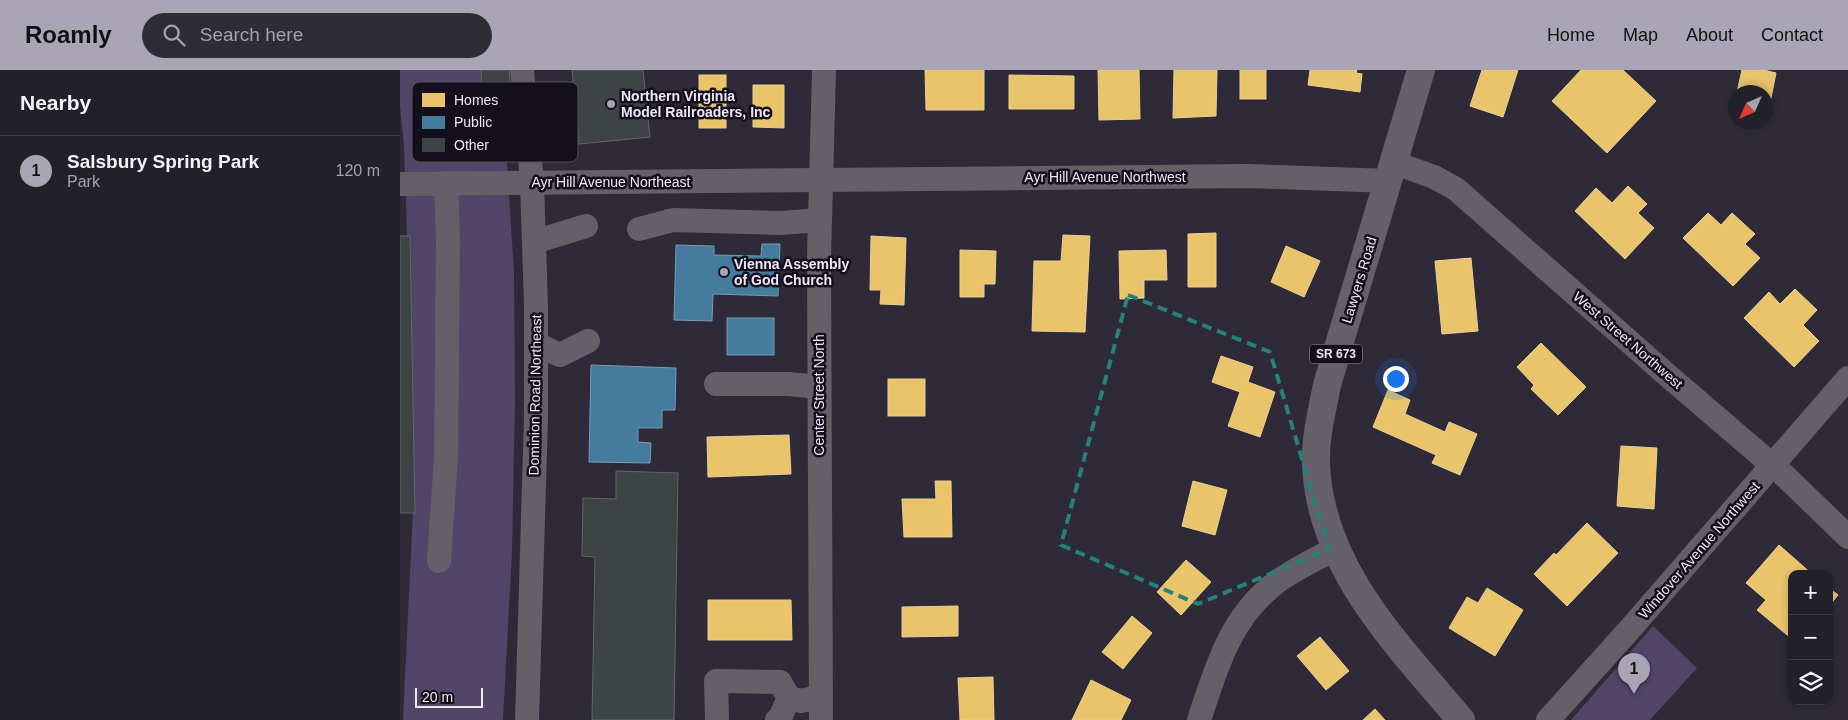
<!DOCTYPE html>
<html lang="en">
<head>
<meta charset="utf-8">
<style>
  body { margin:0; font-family:Arial,sans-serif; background:#2e2d35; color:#f1f3f6 }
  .controls { position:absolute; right:15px; bottom:15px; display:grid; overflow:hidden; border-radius:10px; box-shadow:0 2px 8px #0003 }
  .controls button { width:45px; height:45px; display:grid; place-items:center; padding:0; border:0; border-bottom:1px solid #3f3e46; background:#222029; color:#f1f3f6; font:25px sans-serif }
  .compass { position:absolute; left:1328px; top:15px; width:45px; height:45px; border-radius:50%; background:#222029; box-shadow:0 2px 8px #0003; rotate:225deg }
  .scale { position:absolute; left:15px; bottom:12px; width:68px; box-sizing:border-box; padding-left:5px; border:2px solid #ece7f7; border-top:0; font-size:14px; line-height:18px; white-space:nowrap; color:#ece7f7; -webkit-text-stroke:4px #14101b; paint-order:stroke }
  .you { position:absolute; left:995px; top:308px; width:18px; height:18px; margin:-12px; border:4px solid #fff; border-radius:50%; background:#1a73e8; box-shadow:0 0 0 8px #1a73e833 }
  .badge { display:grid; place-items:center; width:32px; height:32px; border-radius:50%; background:#aaa5b4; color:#111; font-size:16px; font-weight:700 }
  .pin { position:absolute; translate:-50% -41px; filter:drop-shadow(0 1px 2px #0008) }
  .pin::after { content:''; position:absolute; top:26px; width:18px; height:15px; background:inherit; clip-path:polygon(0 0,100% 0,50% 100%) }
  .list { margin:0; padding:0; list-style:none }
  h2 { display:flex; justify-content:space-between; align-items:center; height:65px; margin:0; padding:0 20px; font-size:21px }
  h2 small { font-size:16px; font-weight:400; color:#a2a3a8 }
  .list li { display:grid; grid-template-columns:32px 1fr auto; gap:15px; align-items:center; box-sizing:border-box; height:70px; padding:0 20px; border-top:1px solid #3f3e46 }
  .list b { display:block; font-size:19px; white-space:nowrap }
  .list p { margin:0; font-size:16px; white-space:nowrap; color:#a2a3a8 }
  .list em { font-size:16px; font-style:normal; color:#a2a3a8 }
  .icon { flex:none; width:28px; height:28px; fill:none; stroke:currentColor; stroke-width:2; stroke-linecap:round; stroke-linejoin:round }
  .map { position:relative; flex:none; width:1448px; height:650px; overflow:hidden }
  header { display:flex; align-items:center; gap:30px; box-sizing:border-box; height:70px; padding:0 25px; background:#aaa5b4; color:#111 }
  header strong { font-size:24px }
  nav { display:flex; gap:28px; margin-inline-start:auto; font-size:18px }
  .search { width:350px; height:45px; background:#2e2d35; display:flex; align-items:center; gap:12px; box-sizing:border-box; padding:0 18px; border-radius:28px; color:#a2a3a8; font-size:19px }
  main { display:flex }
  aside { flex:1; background:#222029 }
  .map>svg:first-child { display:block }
</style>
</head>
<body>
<header>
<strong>Roamly</strong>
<div class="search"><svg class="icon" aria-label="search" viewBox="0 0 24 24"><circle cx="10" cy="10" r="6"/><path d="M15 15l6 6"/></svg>Search here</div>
<nav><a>Home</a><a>Map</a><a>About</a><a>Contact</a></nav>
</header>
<main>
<aside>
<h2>Nearby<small></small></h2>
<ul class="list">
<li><span class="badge">1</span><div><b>Salsbury Spring Park</b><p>Park</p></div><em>120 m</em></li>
</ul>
</aside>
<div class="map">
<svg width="1448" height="650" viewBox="0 0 1448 650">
  <rect width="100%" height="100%" fill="#2e2a37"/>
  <!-- green -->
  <g fill="#514568">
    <path d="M 0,0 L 101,0 L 114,202 L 115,332 L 112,481 L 103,650 L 3,650 L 13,440 L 13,338 L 4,77 L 0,36 Z"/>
    <path d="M 1253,556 L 1297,598 L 1250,650 L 1171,650 Z"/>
  </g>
  <!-- homes -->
  <g fill="#e9c46a" stroke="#eace94">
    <path d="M 525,0 L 584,0 L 584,40 L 526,40 Z"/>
    <path d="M 698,0 L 739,0 L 740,49 L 699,50 Z"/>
    <path d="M 774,0 L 817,0 L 816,46 L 773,48 Z"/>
    <rect x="840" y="0" width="26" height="29"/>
    <path d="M 910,0 L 957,0 L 956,3 L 962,4 L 960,22 L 908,15 Z"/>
    <path d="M 1082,0 L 1118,0 L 1103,47 L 1070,36 Z"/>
    <path d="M 1181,0 L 1223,0 L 1256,31 L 1207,83 L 1152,31 Z"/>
    <path d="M 1342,0 L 1364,0 L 1376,3 L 1366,53 L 1363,52 L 1366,52 L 1366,22 L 1337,22 Z"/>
    <rect x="299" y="5" width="27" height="53"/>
    <path d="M 609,5 L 674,6 L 674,39 L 609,39 Z"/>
    <path d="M 353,15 L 384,15 L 384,58 L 353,57 Z"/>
    <path d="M 1228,116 L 1247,134 L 1238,143 L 1254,158 L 1225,189 L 1175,141 L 1196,118 L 1212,133 Z"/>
    <path d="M 1308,143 L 1321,155 L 1332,143 L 1355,164 L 1345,174 L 1360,188 L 1333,216 L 1283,168 Z"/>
    <path d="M 816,163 L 816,217 L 788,217 L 788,164 Z"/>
    <path d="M 663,165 L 690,166 L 685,262 L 632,261 L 634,191 L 661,191 Z"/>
    <path d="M 471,166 L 506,168 L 504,235 L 480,234 L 481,220 L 470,220 Z"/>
    <path d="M 886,176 L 920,191 L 904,227 L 871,212 Z"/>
    <path d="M 560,180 L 596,181 L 595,214 L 584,214 L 584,227 L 560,227 Z"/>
    <path d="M 766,180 L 767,210 L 744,210 L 744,228 L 720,229 L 719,181 Z"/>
    <path d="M 1071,188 L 1078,261 L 1042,264 L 1035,191 Z"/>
    <path d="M 1395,219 L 1417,240 L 1403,255 L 1419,271 L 1394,297 L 1344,248 L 1369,222 L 1380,234 Z"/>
    <path d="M 1141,273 L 1186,317 L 1158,345 L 1131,319 L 1134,315 L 1117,297 Z"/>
    <path d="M 821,286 L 853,297 L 848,312 L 875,322 L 860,367 L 828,356 L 840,322 L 812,312 Z"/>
    <rect x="488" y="309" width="37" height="37"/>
    <path d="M 988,320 L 1010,330 L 1005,344 L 1045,362 L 1049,352 L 1077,364 L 1060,405 L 1032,393 L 1036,385 L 973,357 Z"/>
    <path d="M 389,365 L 391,404 L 308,407 L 307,367 Z"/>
    <path d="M 1221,376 L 1257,378 L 1254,439 L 1217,436 Z"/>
    <path d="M 535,411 L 551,411 L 552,467 L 504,467 L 502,429 L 536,429 Z"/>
    <path d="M 793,411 L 827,420 L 815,465 L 782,456 Z"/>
    <path d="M 1187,453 L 1218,483 L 1167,536 L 1134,504 L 1154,483 L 1156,485 Z"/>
    <path d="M 1379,475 L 1412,504 L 1392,504 L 1392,569 L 1357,540 L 1366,530 L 1346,513 Z"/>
    <path d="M 786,490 L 811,512 L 781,545 L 757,522 Z"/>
    <path d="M 1087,518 L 1123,540 L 1095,586 L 1049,558 L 1067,527 L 1078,533 Z"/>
    <path d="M 1429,518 L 1438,525 L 1429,536 Z"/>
    <path d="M 308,530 L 391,530 L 392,570 L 308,570 Z"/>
    <path d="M 558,536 L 558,566 L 502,567 L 502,537 Z"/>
    <path d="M 732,546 L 752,563 L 723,599 L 702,582 Z"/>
    <path d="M 920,567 L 949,601 L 926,620 L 897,586 Z"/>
    <path d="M 593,607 L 594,650 L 560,650 L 558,608 Z"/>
    <path d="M 691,610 L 731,630 L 721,650 L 672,650 Z"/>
    <path d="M 975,639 L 985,650 L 963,650 Z"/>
  </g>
  <!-- public -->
  <g fill="#457b9d" stroke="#779bb8">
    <path d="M 362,174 L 380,174 L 378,226 L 313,224 L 312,251 L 274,250 L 276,175 L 314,176 L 314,185 L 361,186 Z"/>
    <rect x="327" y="248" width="47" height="37"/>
    <path d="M 191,295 L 276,298 L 275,340 L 262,340 L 262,358 L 238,358 L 238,372 L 251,373 L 250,393 L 189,392 Z"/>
  </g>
  <!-- building -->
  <g fill="#3e4346" stroke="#62676a">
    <path d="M 81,0 L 109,0 L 112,49 L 84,50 Z"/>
    <path d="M 172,0 L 243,0 L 250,67 L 179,74 Z"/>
    <path d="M 0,166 L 10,166 L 15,443 L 0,443 Z"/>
    <path d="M 216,401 L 278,403 L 274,650 L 192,650 L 195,487 L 182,486 L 183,428 L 216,429 Z"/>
  </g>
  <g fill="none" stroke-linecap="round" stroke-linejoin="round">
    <!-- minor -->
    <g stroke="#636067" stroke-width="24">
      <path d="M 122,0 L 132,112 L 136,236 L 136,347 L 127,650"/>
      <path d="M 995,93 L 1034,107 L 1056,119 L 1266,304 L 1386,407 L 1448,467"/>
      <path d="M 0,114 L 848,106 L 989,111"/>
      <path d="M 239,159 L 273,150 L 380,153 L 420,150"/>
      <path d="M 134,172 L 186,156"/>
      <path d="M 136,274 L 160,285 L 188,271"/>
      <path d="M 316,314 L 389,314 L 418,317"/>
      <path d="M 39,491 L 46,387 L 48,170 L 46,113"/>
      <path d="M 317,650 L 316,611 L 380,612 L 389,628 L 401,631 L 421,626"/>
      <path d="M 377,650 L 379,650 L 389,628"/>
      <path d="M 421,650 L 419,188 L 424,0"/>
      <path d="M 799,650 C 816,599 829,550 873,515 C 892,500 915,490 936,478"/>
      <path d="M 1148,650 L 1230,559 L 1448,308"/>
    </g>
    <!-- major -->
    <path stroke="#64616a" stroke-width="28" d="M 1021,0 L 927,315 C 922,341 915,367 916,394 C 920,498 998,575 1061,650"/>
  </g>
  <!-- marked area -->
  <path fill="none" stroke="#25817c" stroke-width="4" stroke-dasharray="10 6" stroke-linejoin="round" d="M 728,225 L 870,282 L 929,479 L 798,534 L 661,475 Z"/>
  <!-- markers -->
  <g fill="#aaa5b4" stroke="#14101b" stroke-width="2">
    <circle cx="211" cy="34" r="5"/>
    <circle cx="324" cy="202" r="5"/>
  </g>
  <g text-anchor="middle" stroke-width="5" stroke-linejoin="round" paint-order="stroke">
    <!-- shield labels -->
    <rect fill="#14101b" stroke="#aba6b5" stroke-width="1" x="910" y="274.5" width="52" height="19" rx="4"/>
    <g font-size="12" font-weight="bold" fill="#ece7f7">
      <text x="936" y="288">SR 673</text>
    </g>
    <!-- poi labels -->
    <g font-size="14" font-weight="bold" fill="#ece7f7" stroke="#14101b" text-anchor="start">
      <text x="221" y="31">Northern Virginia<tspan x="221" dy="16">Model Railroaders, Inc</tspan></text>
      <text x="334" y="199">Vienna Assembly<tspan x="334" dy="16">of God Church</tspan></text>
    </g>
    <!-- street labels -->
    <g font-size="14" fill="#ece7f7" stroke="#14101b">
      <text x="705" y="112">Ayr Hill Avenue Northwest</text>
      <text x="211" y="117">Ayr Hill Avenue Northeast</text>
      <text transform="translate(959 210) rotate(-73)" y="5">Lawyers Road</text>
      <text transform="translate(1228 270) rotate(41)" y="5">West Street Northwest</text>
      <text transform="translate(135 325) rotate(-89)" y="5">Dominion Road Northeast</text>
      <text transform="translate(419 325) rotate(-90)" y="5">Center Street North</text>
      <text transform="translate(1299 480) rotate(-49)" y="5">Windover Avenue Northwest</text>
    </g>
  </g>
  <!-- legend -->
  <rect x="12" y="12" width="166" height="80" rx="8" fill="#14101b" stroke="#55505d" stroke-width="1"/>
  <rect x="22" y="23" width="23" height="14" fill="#e9c46a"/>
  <rect x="22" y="46" width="23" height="13" fill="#457b9d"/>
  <rect x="22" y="68" width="23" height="14" fill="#3e4346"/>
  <g font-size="14" fill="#ece7f7">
    <text x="54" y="35">Homes</text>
    <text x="54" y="57">Public</text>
    <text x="54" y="80">Other</text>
  </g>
</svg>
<div class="controls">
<button>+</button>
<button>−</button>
<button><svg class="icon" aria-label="layers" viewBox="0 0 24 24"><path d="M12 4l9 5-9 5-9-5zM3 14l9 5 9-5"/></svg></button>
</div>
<svg class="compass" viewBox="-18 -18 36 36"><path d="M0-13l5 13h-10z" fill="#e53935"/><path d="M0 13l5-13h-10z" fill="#a2a3a8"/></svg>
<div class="scale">20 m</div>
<div class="you"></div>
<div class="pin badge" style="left:1234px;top:624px">1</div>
</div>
</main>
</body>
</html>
